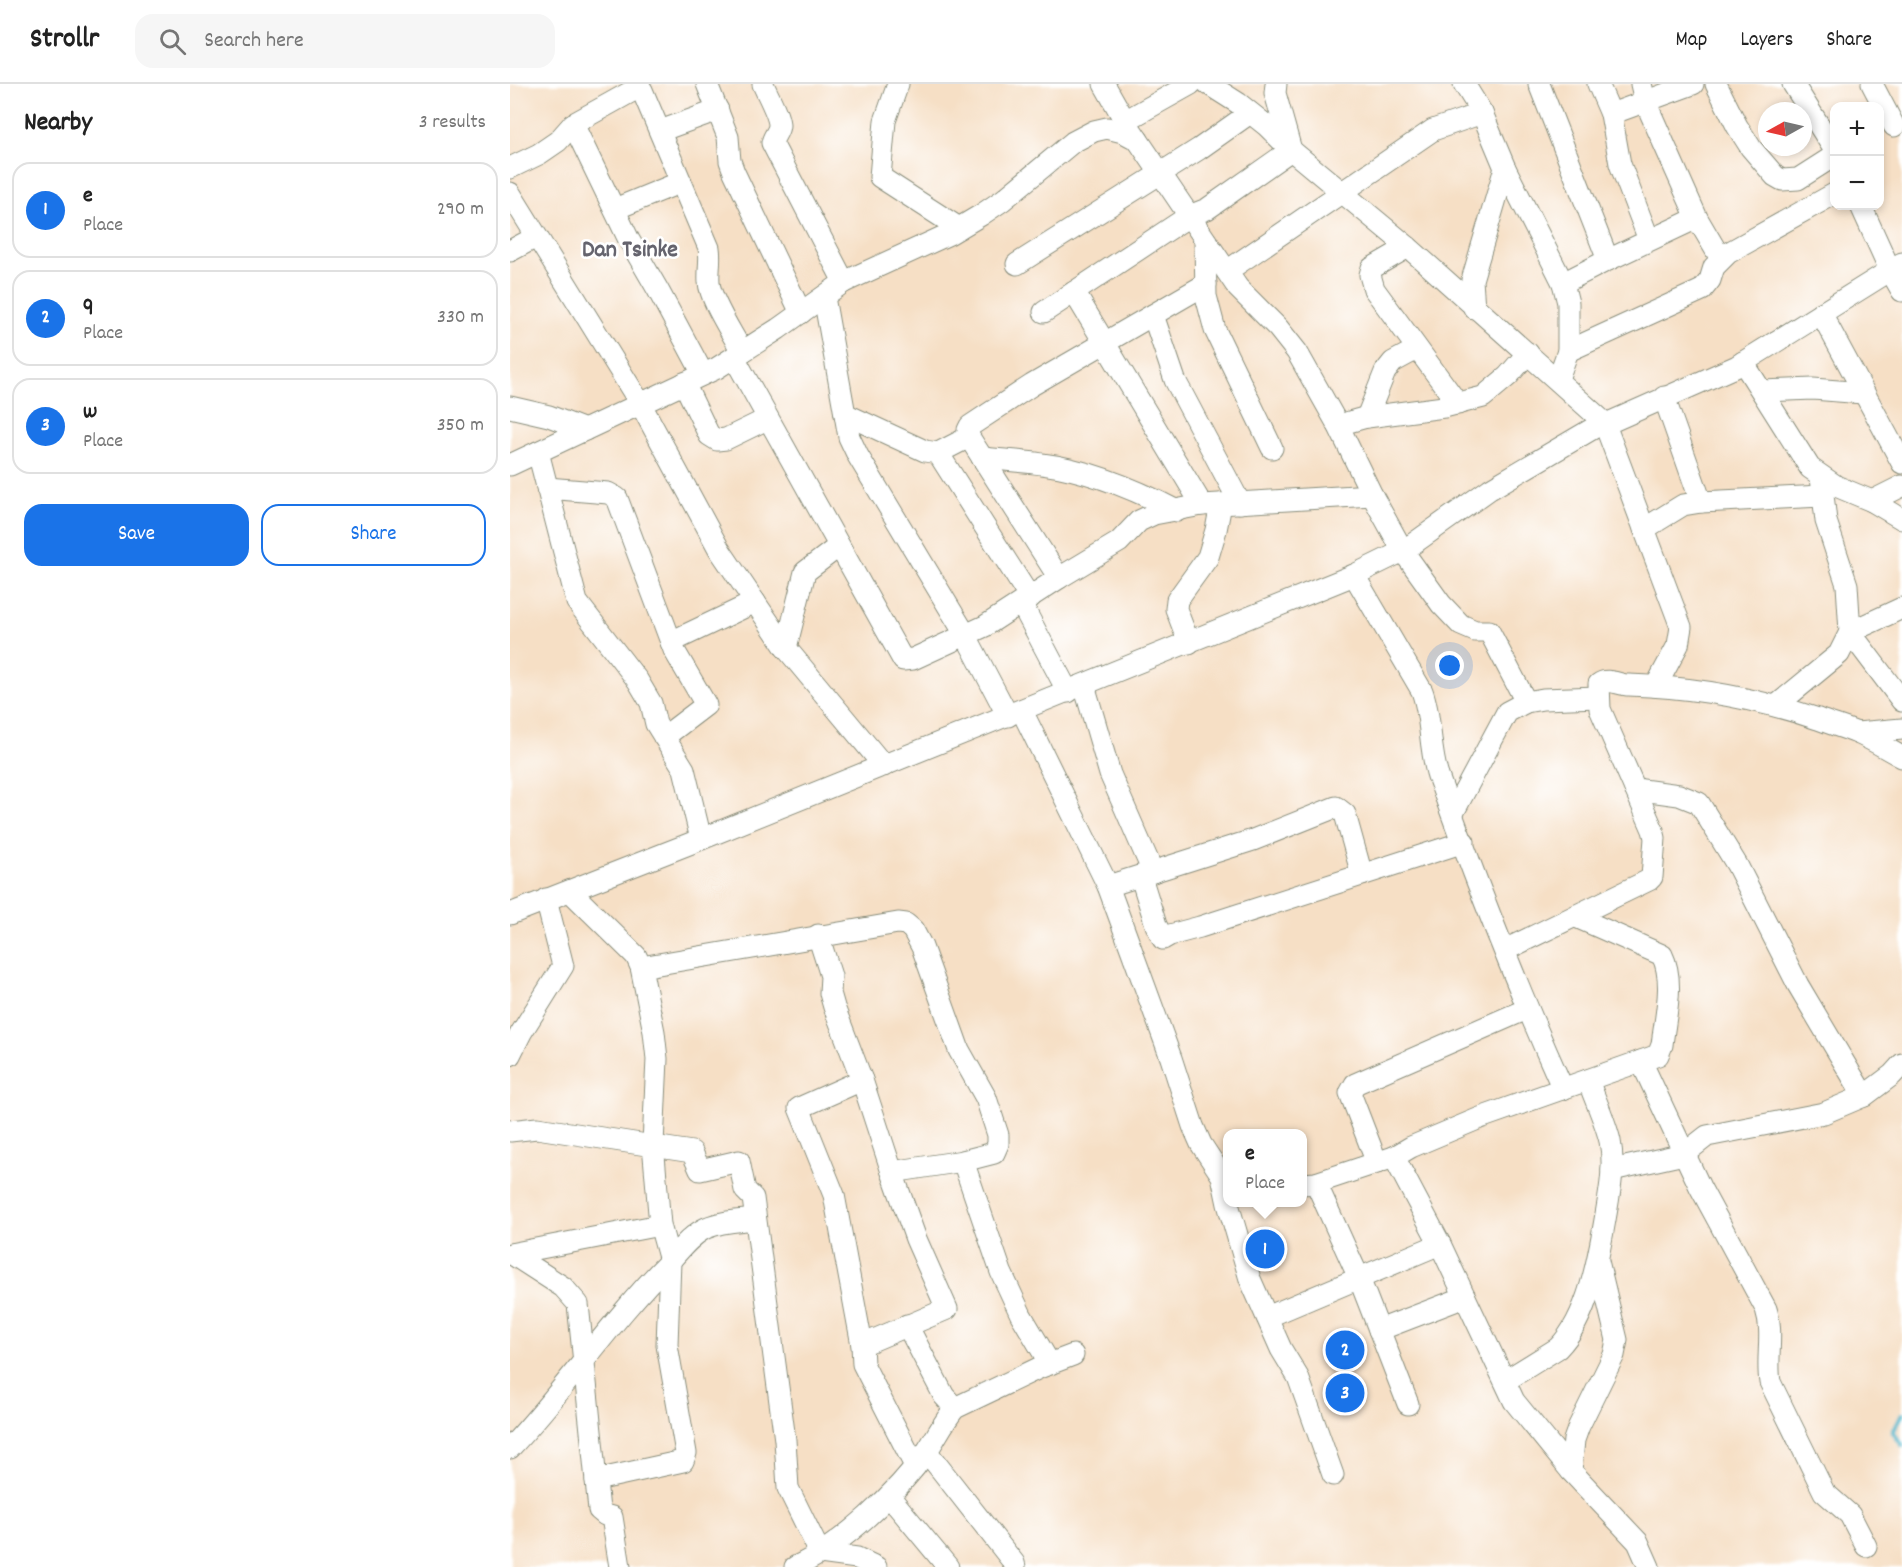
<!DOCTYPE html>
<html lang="en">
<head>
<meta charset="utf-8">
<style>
  body { margin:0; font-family:Dekko,sans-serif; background:#f6f6f6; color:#222 }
  .controls { position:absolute; right:18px; top:18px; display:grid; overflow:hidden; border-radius:12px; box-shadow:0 3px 9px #0003 }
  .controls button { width:54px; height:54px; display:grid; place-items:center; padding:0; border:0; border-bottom:2px solid #e0e0e0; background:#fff; color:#222; font:30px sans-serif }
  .compass { position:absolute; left:1248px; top:18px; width:54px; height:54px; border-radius:50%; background:#fff; box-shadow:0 3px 9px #0003; rotate:262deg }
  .you { position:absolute; left:940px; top:582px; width:21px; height:21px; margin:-15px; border:4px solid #fff; border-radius:50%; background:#1a73e8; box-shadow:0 0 0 9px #1a73e833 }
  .badge { display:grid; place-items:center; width:39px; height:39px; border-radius:50%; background:#1a73e8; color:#fff; font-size:20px; font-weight:700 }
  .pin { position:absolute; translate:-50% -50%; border:3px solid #fff; box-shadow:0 2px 6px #0006 }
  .popup { position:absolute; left:713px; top:1045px; width:84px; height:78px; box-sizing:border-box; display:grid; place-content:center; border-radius:12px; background:#fff; filter:drop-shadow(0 2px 4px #0005); font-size:20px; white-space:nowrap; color:#767676 }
  .popup b { font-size:22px; color:#222 }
  .popup::after { content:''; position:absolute; left:50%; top:100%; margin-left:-12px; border:12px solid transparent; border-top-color:#fff }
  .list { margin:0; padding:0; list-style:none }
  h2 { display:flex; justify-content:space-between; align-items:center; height:78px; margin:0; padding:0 24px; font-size:26px }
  h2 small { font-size:20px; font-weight:400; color:#767676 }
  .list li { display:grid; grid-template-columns:39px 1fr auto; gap:18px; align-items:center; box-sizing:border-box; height:96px; margin:0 12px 12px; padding:0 12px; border:2px solid #e0e0e0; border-radius:18px }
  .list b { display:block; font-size:22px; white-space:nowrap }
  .list p { margin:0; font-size:20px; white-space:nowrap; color:#767676 }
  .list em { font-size:20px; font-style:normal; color:#767676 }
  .actions { display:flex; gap:12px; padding:18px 24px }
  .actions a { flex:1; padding:14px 0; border:2px solid #1a73e8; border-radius:18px; text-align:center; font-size:21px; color:#1a73e8 }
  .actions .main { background:#1a73e8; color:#fff }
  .icon { flex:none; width:33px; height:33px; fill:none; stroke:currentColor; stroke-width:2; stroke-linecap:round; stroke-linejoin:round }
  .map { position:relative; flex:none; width:1392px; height:1483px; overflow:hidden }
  header { display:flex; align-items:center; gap:36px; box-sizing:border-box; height:84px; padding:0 30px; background:#fff; border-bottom:2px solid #e0e0e0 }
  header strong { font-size:28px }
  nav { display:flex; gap:33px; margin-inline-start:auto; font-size:21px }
  .search { width:420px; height:54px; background:#f6f6f6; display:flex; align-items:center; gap:15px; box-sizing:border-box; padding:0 21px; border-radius:18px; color:#767676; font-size:22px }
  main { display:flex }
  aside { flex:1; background:#fff }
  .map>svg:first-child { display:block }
</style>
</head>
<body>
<header>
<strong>Strollr</strong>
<div class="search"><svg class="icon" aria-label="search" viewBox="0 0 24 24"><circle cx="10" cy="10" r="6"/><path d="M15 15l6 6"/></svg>Search here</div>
<nav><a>Map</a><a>Layers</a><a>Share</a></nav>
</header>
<main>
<aside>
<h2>Nearby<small>3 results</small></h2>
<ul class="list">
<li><span class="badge">1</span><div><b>e</b><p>Place</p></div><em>290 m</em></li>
<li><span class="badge">2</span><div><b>q</b><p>Place</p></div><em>330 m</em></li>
<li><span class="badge">3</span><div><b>w</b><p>Place</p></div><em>350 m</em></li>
</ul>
<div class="actions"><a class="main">Save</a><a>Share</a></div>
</aside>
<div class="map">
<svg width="1392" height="1483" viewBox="0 0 1392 1483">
  <rect width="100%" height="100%" fill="#fff"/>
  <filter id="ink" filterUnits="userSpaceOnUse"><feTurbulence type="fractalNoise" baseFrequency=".0167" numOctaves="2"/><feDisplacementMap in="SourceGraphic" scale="12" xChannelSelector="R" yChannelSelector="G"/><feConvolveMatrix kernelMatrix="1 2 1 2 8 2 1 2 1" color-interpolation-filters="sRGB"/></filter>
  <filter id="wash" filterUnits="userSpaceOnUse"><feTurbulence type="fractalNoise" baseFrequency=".008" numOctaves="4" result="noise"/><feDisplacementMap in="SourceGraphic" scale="24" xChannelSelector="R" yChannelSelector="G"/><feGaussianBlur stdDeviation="1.35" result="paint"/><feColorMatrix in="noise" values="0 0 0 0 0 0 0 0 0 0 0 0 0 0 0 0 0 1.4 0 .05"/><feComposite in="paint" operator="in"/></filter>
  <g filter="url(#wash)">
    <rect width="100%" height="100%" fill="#f6dfc5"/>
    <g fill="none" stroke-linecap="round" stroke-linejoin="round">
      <!-- stream -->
      <path stroke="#4db5cb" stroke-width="4.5" d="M 1392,1330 L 1383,1348 L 1392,1361"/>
    </g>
  </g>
  <g filter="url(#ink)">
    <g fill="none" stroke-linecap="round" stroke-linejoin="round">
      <defs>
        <g id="minor">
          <path d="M 197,0 L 218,53 L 220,77 L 224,88 L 291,229"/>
          <path d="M 253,0 C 257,10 269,31 269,41 C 269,48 263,52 262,59 L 334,198"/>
          <path d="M 388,0 L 375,37 L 370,93 L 449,144"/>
          <path d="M 594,0 L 615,37 L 728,204 L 768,244 L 787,268 L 828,341 L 862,411 L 893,467 L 931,520 L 951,541 L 965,547 L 979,547 L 1016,618"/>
          <path d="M 698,0 L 728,19 L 757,42 L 781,66 L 898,163 L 1096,340"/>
          <path d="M 954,0 L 972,29 L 995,84 L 1053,199 L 1058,219 L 1058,267 L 1048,295"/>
          <path d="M 1029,0 L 1098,176"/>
          <path d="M 1088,0 L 1101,30 L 1110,80 L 1139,156"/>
          <path d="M 1131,0 L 1135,17 L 1187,134 L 1211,175"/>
          <path d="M 1206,0 L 1227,42 L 1241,64 L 1265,92 L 1272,96 L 1288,95 L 1324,72"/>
          <path d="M 1283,0 L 1324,65"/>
          <path d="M 1362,0 L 1384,42"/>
          <path d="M 1101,30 L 1183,0"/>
          <path d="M 615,37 L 681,0"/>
          <path d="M 63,40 L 119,156 L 148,206 L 193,290"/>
          <path d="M 150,47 L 208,26"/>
          <path d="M 0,84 L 29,70 L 48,57 L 63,40 L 126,5 L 132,6 L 199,164 C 201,176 198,186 199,198 C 200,216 223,250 232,268"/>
          <path d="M 0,109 L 130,319 L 209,465 L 276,564 L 374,682"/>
          <path d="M 1351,122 L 1380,186 L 1392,207"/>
          <path d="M 105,125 L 171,98"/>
          <path d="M 695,156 L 696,212 L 705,246 L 762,364"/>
          <path d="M 898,163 L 862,184 L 860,191 L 864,205 L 948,320"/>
          <path d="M 0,167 L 26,153"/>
          <path d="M 507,180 L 689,65 L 740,29"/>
          <path d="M 717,187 L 923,46 L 972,29"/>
          <path d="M 1053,199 L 1098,176 L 1187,134"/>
          <path d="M 564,208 L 692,421"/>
          <path d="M 314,213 L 339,353 L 348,372 L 455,550 L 498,632"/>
          <path d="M 964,224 L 962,196 L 995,84"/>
          <path d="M 534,228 L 679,132 L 697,125 L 781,66 L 765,9 L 766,0"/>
          <path d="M 1311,229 L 1392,379"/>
          <path d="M 643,231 L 665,296 L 730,419"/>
          <path d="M 1058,267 L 1192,206 L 1200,196 L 1204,183 L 1218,169 L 1324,110"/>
          <path d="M 224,273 L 393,576 L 403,575 L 475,542 L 549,494 L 609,458 L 629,437 L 644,430 L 692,421 L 862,411"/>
          <path d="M 1233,278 L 1300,384 L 1326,402 L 1362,417 L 1392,435"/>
          <path d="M 174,299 L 199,351 L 207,356 L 216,355 L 257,335"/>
          <path d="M 1252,307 L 1303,305 L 1353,309"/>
          <path d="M 1154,313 L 1191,418"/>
          <path d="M 0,323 L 39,332 L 75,346"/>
          <path d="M 335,330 L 415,367 L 428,369 L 459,353"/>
          <path d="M 857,333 L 875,288 L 883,278 L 907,265"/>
          <path d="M 1094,338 L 1171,543 L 1168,561 L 1146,602"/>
          <path d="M 828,341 L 857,333 L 934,323 L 973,313 L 998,292 L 1018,269"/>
          <path d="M 28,368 L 67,518 L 128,597 L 141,619 L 146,640 L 174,685 L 191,755"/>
          <path d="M 428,369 L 520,514"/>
          <path d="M 472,374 C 492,376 512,377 532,380 C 580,386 625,405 667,427"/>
          <path d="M 0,381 L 207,284 L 268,245 L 334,198 L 439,150 L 471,131 L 493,116 L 563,58 L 584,47 L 597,44 L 613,48 L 628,56"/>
          <path d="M 37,404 L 98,409 L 107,414 L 164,566 L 196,621 L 154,653"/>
          <path d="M 1362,417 L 1392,402"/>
          <path d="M 1134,445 L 1173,421 L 1191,418 L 1312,412"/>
          <path d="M 844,491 L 912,607 C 922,634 919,665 928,692 C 966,798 1007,903 1053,1005"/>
          <path d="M 549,494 L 459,353 L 458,346 L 460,342 L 522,301 L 696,200"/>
          <path d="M 511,519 L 558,608"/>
          <path d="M 1392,524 L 1340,548 L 1392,617"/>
          <path d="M 161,558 L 245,518"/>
          <path d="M 679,559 L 666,525 L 667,516 L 698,473 L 706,446 L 711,420"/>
          <path d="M 276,564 L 295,488 L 329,462"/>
          <path d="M 574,601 L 600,690 L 643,788"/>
          <path d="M 1267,621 L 1329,570 L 1340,548 L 1337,501 L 1316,437 L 1311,393"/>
          <path d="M 512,627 L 598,802 L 661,974 L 683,1042 L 691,1060 L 712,1092 L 718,1120 L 740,1195 L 771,1265 L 788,1293 L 823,1391"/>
          <path d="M 1347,649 L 1392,645"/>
          <path d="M 1125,705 L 1169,711 L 1189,719 L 1227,781 L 1288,901 L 1354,1012"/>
          <path d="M 943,729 L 997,628 L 1016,618 L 1033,615 L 1088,613"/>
          <path d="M 631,793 L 646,841 L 653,855 L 660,851 L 690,843 L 954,758"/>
          <path d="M 598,802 L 743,756 L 826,723 L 835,730 L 852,791"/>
          <path d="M 60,807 L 126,872 L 131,883 L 144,948 L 147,975 L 143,1060 L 150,1141 L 160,1177 L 157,1261 L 176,1369 L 173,1377 L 86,1396"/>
          <path d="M 0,830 L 184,758 L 844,491 L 893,467 L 980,405 L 1094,338 L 1096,340 L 1227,282 L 1392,179"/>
          <path d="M 308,851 L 321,892 L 320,909 L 324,923 L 352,996 L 382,1088 L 406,1155 L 437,1225 L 352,1261"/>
          <path d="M 995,866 L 1139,796 L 1142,793 L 1145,754 L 1143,746 L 1090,625 L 1089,600 C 1097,593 1109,601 1119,601 C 1185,603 1246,614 1308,635 C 1321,640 1335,644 1347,649 C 1363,656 1377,665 1392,673"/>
          <path d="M 131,883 L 388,839 L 396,840 L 403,846 L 412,863 L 449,966 L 476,1014 L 488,1051 L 488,1060 L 484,1069 L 453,1077 L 382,1088"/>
          <path d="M 0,971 L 11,949 L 53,882 L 36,815"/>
          <path d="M 1131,977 L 1190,1103 L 1256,1225 C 1264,1249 1256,1274 1260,1298 L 1314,1408 L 1340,1431 L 1356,1462"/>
          <path d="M 352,996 L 289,1024 L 324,1111 L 352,1261 L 353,1280 L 405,1382"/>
          <path d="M 0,1047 L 27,1044 L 182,1068 L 190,1086 L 229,1077 L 235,1106 L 243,1114 L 275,1356 L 278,1404 L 310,1469 L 347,1474 L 366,1483"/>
          <path d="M 884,1073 L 930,1160 L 1004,1317 L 1061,1387 L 1128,1458 L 1139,1483"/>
          <path d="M 453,1077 L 491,1188 L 511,1231 L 540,1280"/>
          <path d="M 867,1079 L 840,1009 L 845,1000 L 1017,925"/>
          <path d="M 1102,1086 L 1174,1070 L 1197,1052 L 1314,1029 L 1354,1012 L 1382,991 L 1392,980"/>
          <path d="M 806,1099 L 849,1194 L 898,1320"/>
          <path d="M 792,1100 L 806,1099 L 884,1073 L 901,1063 L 970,1034 L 1148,971 L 1152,961 C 1155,933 1165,897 1152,871 L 1066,833"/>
          <path d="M 0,1170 L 150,1141"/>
          <path d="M 2,1170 L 53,1203 L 68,1220 L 89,1426 L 95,1431 L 102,1433 L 110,1483"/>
          <path d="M 757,1233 L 930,1160"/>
          <path d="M 397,1241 L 434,1312 L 445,1324"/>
          <path d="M 869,1246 L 955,1213"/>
          <path d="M 995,1297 L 1048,1264 C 1079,1233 1089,1171 1096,1130 C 1100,1107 1105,1081 1100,1057 C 1095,1036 1085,1016 1078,996"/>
          <path d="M 0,1364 C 56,1305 101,1236 159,1178 C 169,1167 181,1151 196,1144 C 211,1137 229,1137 245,1135"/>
          <path d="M 417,1368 L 504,1479 L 505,1483"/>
          <path d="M 1061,1387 L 1064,1356 L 1069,1342 L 1104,1271 L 1107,1256 L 1088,1177"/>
          <path d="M 379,1412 L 438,1483"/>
          <path d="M 285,1483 C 331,1462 388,1408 417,1367 C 427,1352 434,1337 445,1324 L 529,1284 L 563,1271"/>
        </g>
      </defs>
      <!-- minor casing -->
      <use href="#minor" stroke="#8a8e7c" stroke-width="23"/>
      <!-- minor -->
      <use href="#minor" stroke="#fff" stroke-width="21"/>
    </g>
  </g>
  <g text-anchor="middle" stroke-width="5" stroke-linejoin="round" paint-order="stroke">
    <!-- quarter labels -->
    <g font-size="24" font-weight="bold" fill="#65646e" stroke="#fff">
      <text x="120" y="172">Dan Tsinke</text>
    </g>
  </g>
</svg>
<div class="controls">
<button>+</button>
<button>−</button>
</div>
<svg class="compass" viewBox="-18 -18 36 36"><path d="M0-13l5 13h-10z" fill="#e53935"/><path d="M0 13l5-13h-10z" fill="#767676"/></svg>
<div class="you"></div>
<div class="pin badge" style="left:755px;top:1165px">1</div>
<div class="popup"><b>e</b>Place</div>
<div class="pin badge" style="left:835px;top:1266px">2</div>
<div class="pin badge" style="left:835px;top:1309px">3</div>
</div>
</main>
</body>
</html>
